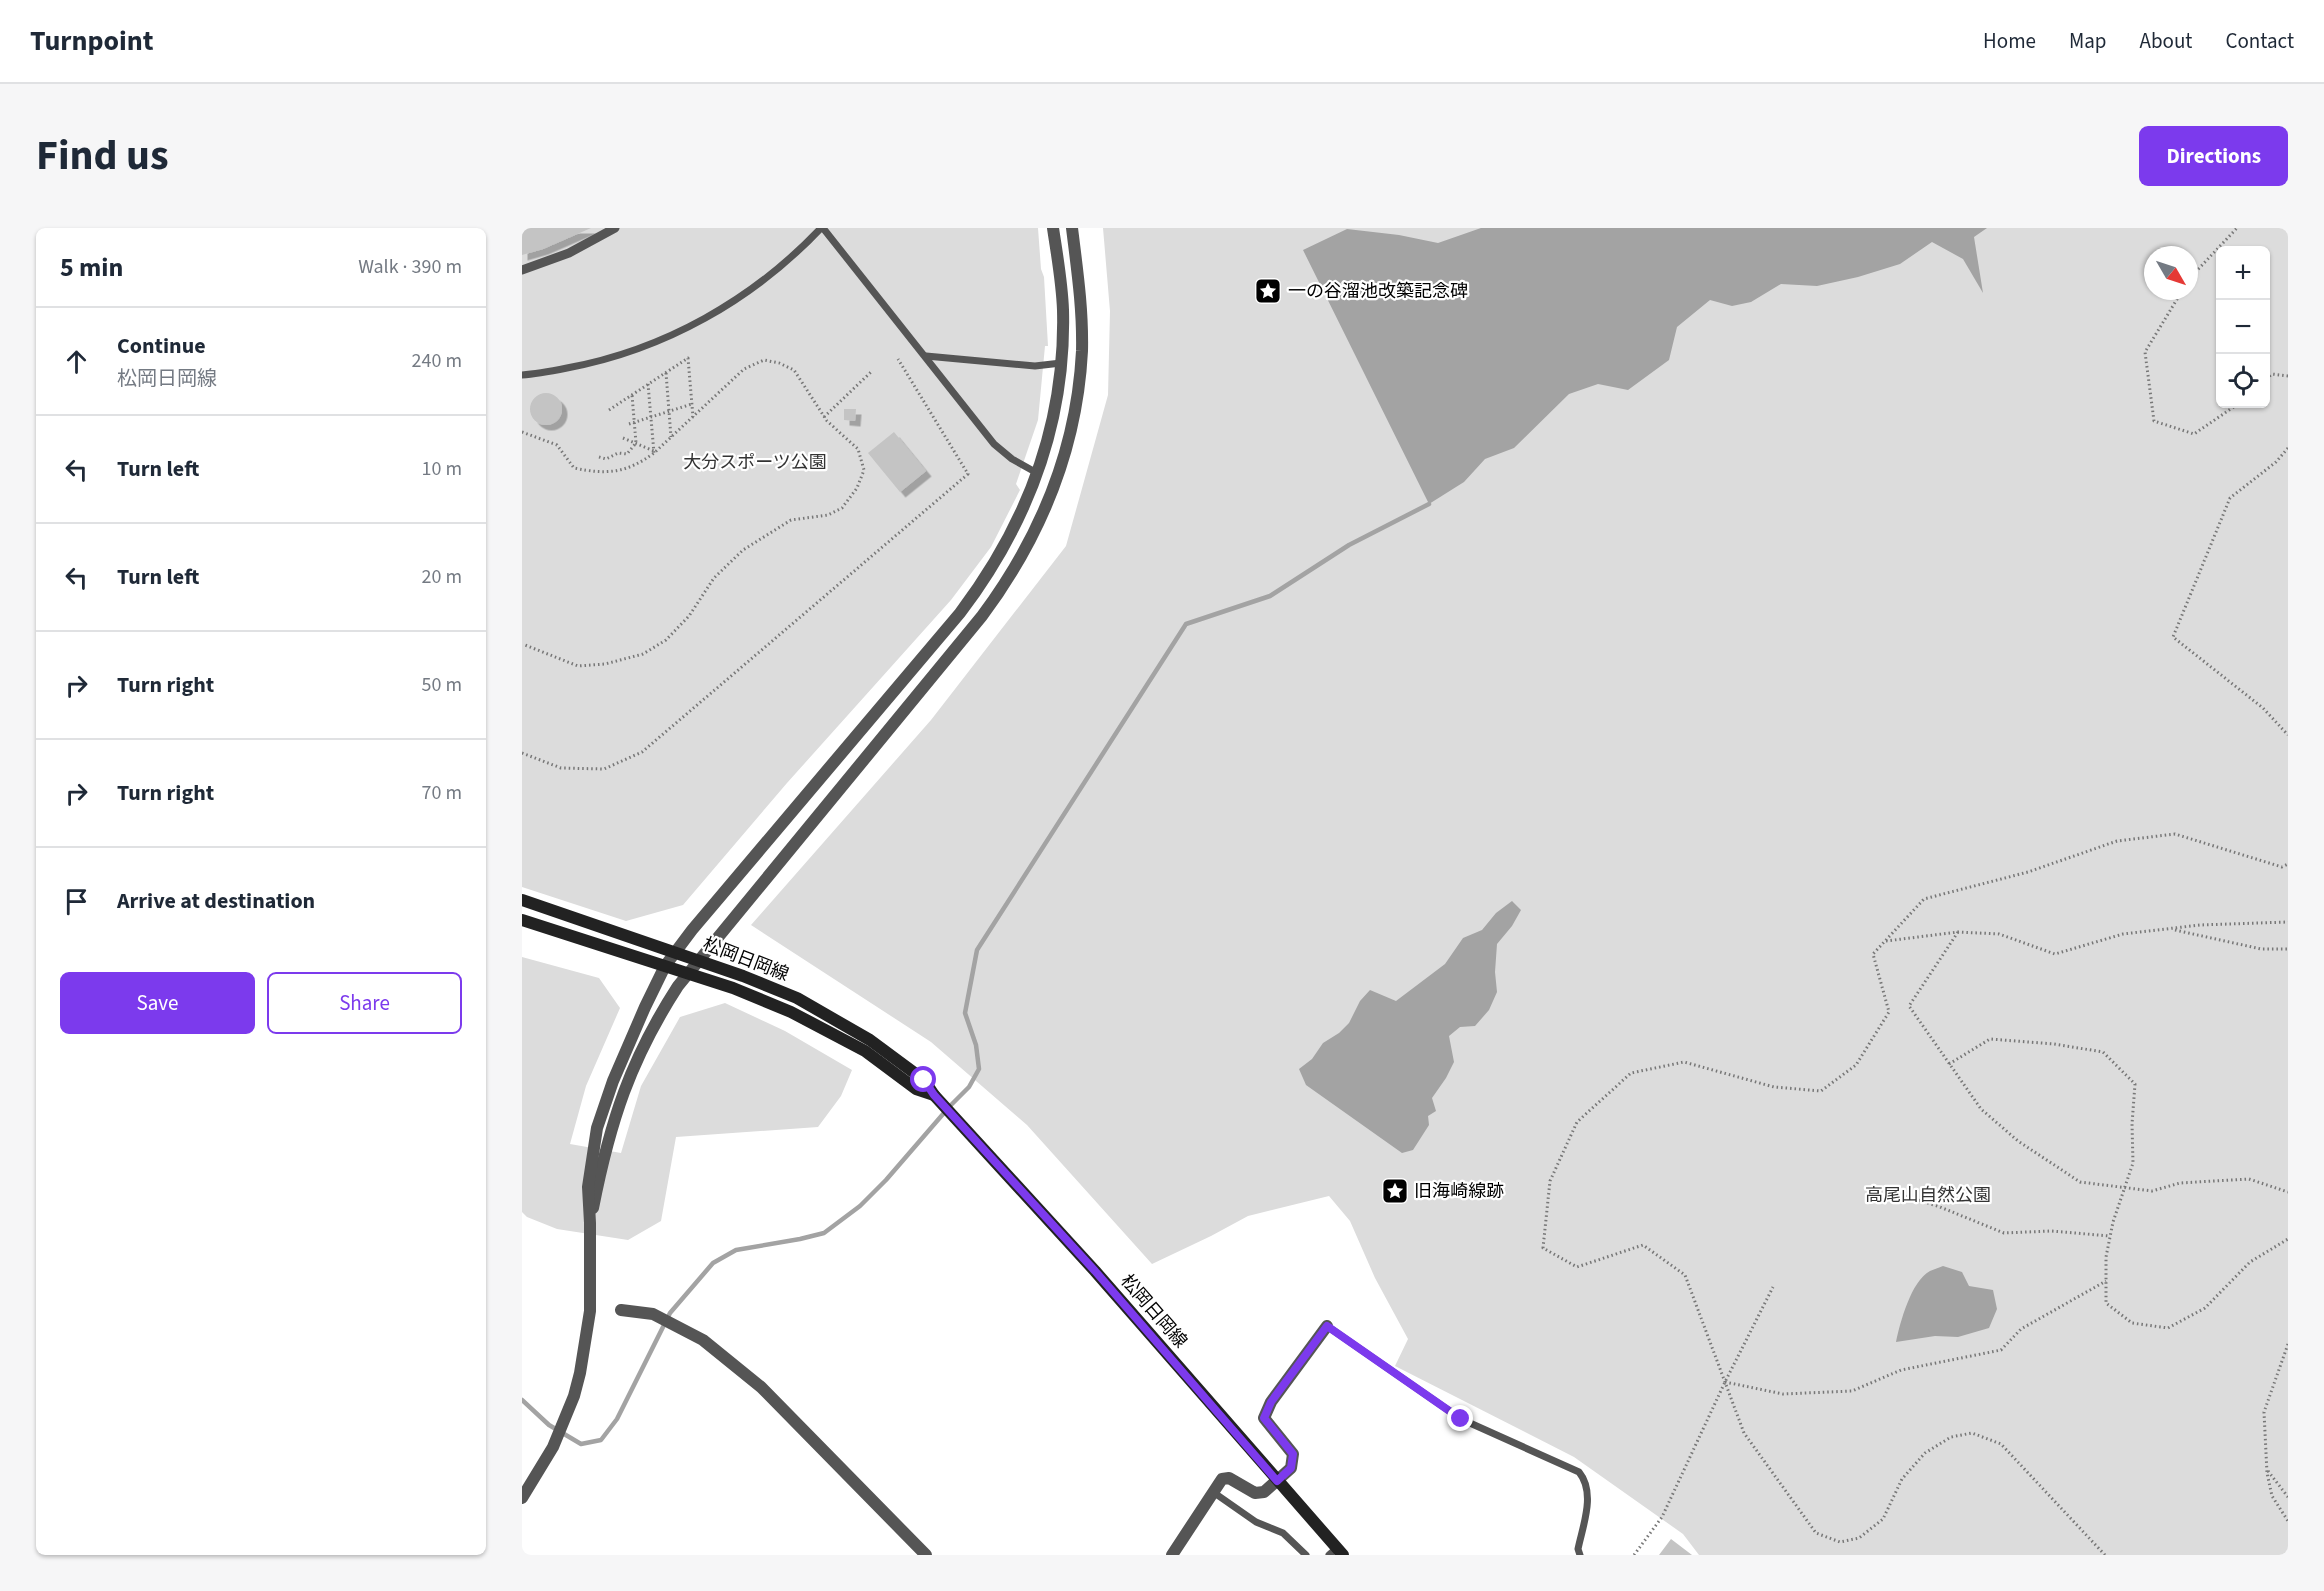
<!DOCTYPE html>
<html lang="en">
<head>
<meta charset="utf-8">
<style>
  body { margin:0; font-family:"Source Sans 3","Noto Sans JP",sans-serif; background:#f6f6f7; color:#1f2937 }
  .controls { position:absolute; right:18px; top:18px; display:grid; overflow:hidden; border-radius:9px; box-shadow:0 2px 4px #0004 }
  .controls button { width:54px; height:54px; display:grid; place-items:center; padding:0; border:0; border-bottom:2px solid #e0e1e3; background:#fff; color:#1f2937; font:30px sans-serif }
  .compass { position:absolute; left:1622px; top:18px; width:54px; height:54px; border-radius:50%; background:#fff; box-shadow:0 2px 4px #0004; rotate:129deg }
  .stop { position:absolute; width:18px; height:18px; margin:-14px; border:4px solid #7c3aed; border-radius:50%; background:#fff }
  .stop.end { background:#7c3aed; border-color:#fff; box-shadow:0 2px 6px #0008 }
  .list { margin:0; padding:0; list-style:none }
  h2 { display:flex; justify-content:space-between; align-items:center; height:78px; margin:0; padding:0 24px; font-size:26px }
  h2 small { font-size:20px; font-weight:400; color:#747a83 }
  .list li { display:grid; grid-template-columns:39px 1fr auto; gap:18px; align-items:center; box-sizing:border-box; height:108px; padding:0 24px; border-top:2px solid #e0e1e3 }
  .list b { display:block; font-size:22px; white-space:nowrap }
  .list p { margin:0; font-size:20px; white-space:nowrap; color:#747a83 }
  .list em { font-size:20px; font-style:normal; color:#747a83 }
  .actions { display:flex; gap:12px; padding:18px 24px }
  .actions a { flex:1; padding:14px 0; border:2px solid #7c3aed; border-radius:9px; text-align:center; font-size:21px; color:#7c3aed }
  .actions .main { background:#7c3aed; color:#fff }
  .icon { flex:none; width:33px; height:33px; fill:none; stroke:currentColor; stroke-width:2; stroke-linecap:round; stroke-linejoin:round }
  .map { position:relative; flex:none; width:1766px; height:1327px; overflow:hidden; border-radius:9px }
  header { display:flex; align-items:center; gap:36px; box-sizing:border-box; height:84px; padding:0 30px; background:#fff; border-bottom:2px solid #e0e1e3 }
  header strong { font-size:28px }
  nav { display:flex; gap:33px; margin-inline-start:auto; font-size:21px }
  .intro { display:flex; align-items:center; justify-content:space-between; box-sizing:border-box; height:144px; padding:0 36px }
  h1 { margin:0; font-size:42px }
  .button { padding:15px 27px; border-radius:9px; background:#7c3aed; color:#fff; font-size:21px; font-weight:700 }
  main { display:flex; gap:36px; padding:0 36px }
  aside { flex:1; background:#fff; border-radius:9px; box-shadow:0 2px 4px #0004 }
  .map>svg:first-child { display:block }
</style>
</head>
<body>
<header>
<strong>Turnpoint</strong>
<nav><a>Home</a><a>Map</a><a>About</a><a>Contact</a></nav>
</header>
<div class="intro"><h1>Find us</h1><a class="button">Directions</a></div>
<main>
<aside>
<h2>5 min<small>Walk · 390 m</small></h2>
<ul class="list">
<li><svg class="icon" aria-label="ahead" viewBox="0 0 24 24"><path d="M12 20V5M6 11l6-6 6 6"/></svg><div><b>Continue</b><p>松岡日岡線</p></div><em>240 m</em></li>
<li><svg class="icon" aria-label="left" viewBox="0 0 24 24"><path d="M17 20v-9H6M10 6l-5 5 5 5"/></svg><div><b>Turn left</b></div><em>10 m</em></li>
<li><svg class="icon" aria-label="left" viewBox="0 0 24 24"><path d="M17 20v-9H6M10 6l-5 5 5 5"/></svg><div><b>Turn left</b></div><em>20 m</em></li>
<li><svg class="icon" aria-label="right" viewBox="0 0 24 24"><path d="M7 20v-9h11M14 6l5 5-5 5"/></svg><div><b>Turn right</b></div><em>50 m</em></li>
<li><svg class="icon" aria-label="right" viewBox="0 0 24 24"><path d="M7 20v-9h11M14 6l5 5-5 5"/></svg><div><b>Turn right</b></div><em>70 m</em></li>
<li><svg class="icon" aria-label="arrive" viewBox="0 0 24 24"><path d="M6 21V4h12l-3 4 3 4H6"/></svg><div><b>Arrive at destination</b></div></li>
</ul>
<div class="actions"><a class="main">Save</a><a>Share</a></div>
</aside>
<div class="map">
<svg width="1766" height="1327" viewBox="0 0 1766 1327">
  <defs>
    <filter id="shadow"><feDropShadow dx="5.5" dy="5.5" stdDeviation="0" flood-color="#0004"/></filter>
  </defs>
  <rect width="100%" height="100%" fill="#fff"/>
  <!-- green -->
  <g fill="#dcdcdc" fill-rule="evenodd">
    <path d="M 0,0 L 516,0 L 519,41 L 522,49 L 526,118 L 523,118 L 516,192 L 494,256 L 498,262 L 469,319 L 429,372 L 265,555 L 161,677 L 104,693 L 0,659 Z"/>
    <path d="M 581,0 L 1766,0 L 1766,1327 L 1177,1327 L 1161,1306 L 1052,1229 L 873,1138 L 886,1111 L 853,1050 L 828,993 L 807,968 L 726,988 L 689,1008 L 630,1036 L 505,897 L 409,814 L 229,697 L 409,492 L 544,318 L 586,167 L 588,83 ZM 1698,22 L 1744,22 L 1744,176 L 1698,176 ZM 1631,27 L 1667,27 L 1667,63 L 1631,63 Z"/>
    <path d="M 0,729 L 77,750 L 98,780 L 64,858 L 48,916 L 99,925 L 119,858 L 158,789 L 203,775 L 263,803 L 330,842 L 319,868 L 296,899 L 154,909 L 139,993 L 106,1012 L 35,1001 L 5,989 L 0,984 Z"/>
  </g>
  <!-- water -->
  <g fill="#a3a3a3">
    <path d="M 959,0 L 1465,0 L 1452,9 L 1461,65 L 1441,31 L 1410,14 L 1378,36 L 1336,49 L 1295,58 L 1259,56 L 1229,74 L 1210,78 L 1188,72 L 1155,99 L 1147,132 L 1106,162 L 1076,156 L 1047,166 L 992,220 L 963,231 L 942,254 L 907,276 L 781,22 L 825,1 L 877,7 L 916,15 Z"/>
    <path d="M 990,673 L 999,682 L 990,698 L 975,716 L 973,744 L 975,764 L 967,782 L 953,798 L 938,799 L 927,808 L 932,834 L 924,850 L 910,870 L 914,883 L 906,888 L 907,897 L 891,922 L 880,925 L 784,857 L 777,841 L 790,831 L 801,815 L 817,805 L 827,795 L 838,773 L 848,762 L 874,773 L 923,736 L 941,710 L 960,702 L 974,685 Z"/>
    <path d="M 1421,1038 L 1440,1044 L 1447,1058 L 1471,1062 L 1475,1081 L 1467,1100 L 1436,1109 L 1413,1108 L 1374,1114 C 1378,1095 1389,1053 1408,1043 C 1412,1041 1417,1040 1421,1038 Z"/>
  </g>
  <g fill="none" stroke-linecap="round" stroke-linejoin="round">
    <!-- stream -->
    <path stroke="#a3a3a3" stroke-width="4.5" d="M 0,1172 L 27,1197 L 59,1216 L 79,1212 L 95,1191 L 148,1085 L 191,1035 L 214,1022 L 278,1011 L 302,1005 L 338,978 L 364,952 L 428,878 L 447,859 L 457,841 L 454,817 L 443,785 L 455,722 L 664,396 L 748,368 L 827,317 L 907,276"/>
  </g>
  <!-- building -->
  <g fill="#c4c4c4" filter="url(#shadow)">
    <path d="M 0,0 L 69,0 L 21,21 L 0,27 Z"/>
    <circle cx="24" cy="181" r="16"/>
    <path d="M 322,181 L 334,181 L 333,193 L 322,192 Z"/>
    <path d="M 372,204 L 404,243 L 378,264 L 346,225 Z"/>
    <path d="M 1149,1311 L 1170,1327 L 1137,1327 Z"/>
  </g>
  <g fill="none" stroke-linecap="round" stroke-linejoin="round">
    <!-- path -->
    <g stroke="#777" stroke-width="3" stroke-dasharray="1.5 3" stroke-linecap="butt">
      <path d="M 1667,51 L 1715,0"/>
      <path d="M 1660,63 L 1623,124 L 1632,193 L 1672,206 L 1716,176"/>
      <path d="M 144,145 L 149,209"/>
      <path d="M 1744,151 L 1750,146 L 1766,148"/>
      <path d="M 126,156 L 132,225"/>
      <path d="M 87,182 L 166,130 L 171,189"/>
      <path d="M 302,189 L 349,144"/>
      <path d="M 107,196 L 170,176"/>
      <path d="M 0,204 L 35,217 L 52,240 C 85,247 105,245 132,225 L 222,141 L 242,132 L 257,135 L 272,142 L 305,193 L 336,221 L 342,242 L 335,260 L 320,280 L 306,287 L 269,292 L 221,322 L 192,350 L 167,388 L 144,412 L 121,426 L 83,436 L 56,438 L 3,417"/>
      <path d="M 101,210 L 132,223"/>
      <path d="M 1766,220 L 1754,234 L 1708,270 L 1651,409 L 1741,480 L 1766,507"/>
      <path d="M 77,229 L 84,231 L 96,225 L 105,226 L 114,215 L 110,167"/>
      <path d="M 0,525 L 39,540 L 82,541 L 120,524 L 446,246 L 376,131"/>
      <path d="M 1653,702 L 1739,721 L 1766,721"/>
      <path d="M 1436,704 L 1387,778 L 1459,881 L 1496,913 L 1558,954 L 1630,963 L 1658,955 L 1727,951 L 1766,964"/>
      <path d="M 1364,713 L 1436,704 L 1477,706 L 1533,726 L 1601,706 L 1678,697 L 1766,694"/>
      <path d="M 1427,836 L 1468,811 L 1532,816 L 1581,824 L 1613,856 L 1610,896 L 1611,935 L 1591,994 L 1584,1029 L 1584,1075 L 1610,1095 L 1646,1100 L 1683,1080 L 1728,1034 L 1766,1011"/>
      <path d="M 1371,964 L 1418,979 L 1482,1005 L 1529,1003 L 1588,1008"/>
      <path d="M 1766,1116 L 1742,1184 L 1745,1245 L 1750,1268 L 1766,1293"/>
      <path d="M 1203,1154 L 1261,1166 L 1330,1163 L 1379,1142 L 1479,1122 L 1499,1101 L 1584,1053"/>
      <path d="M 1746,1243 L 1766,1269"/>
      <path d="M 1112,1327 L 1140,1289 L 1203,1154 L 1251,1059"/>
      <path d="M 1583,1327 L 1479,1216 L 1450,1205 L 1429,1209 L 1403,1225 L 1380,1251 L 1361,1291 L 1337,1310 L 1318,1314 L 1294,1305 L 1222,1205 L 1163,1047 L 1121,1017 L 1055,1039 L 1021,1020 L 1028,953 L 1055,894 L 1109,845 L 1162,834 L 1252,859 L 1299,863 L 1334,837 L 1367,784 L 1351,726 L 1402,671 L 1506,644 L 1595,613 L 1653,606 L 1760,639 L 1766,636"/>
    </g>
    <!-- service -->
    <g stroke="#555" stroke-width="7">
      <path d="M 301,0 L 472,216 L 490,231 L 515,245"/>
      <path d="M 404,128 L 513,138 L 539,135"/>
      <path d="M 0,147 C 15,146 30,143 45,140 C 142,122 231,72 299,0"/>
      <path d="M 805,1098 L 939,1191 L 1057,1244 C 1074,1265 1061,1297 1056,1321 L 1058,1327"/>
      <path d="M 691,1264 L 734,1294 L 761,1305 L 784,1327"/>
      <path d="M 807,1327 L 815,1320"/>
    </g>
    <!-- pedestrian -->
    <path stroke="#555" stroke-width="9" d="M 0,42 L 47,25 L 93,0"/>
    <!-- minor -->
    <g stroke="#555" stroke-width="12">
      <path d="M 99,1082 L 131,1086 L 181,1112 L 239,1159 L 404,1327"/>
      <path d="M 650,1327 L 700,1251 L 707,1250 L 733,1265 L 742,1264 L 769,1240 L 771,1226 L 742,1190 L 749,1174 L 805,1098"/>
    </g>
    <!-- tertiary -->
    <g stroke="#555" stroke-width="12">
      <path d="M 71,980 C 88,894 108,832 156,758 L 460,388 C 518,310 555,221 560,123 C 561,81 555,41 550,0"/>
      <path d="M 0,1270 L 31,1219 L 52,1168 L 58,1145 L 68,1083 L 68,995 L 66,959 L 75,900 L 91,853 L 123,779 L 143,738 L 170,702 L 438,385 C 506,295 544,196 541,82 C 540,54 535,27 531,0"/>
    </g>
    <!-- secondary -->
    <g stroke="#222" stroke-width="12">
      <path d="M 0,672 L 221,748 L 275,770 L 348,812 L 402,852 L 412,867 L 573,1043 L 821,1327"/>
      <path d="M 0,692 L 211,760 L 269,784 L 343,823 L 394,861 L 412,867"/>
    </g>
  </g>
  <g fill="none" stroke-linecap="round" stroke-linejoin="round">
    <!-- route -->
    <path stroke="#7c3aed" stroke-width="8" d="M 402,852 L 412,867 L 573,1043 L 755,1253 L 769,1240 L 771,1226 L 742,1190 L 749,1174 L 805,1098 L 939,1191"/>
  </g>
  <!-- icons -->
  <defs>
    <symbol id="sight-square" viewBox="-11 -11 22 22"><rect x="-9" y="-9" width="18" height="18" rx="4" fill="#000" stroke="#fff"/><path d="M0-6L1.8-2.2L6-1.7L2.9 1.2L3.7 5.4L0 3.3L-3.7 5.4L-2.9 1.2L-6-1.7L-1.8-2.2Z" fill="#fff"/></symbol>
  </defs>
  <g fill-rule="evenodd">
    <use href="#sight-square" x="731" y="48" width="30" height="30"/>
    <use href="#sight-square" x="858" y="948" width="30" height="30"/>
  </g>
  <g text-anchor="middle" stroke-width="4.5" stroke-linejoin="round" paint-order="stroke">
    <!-- poi labels -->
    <g font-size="18" fill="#000" stroke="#fff" text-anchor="start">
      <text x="766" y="69">一の谷溜池改築記念碑</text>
      <text x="892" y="969">旧海崎線跡</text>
    </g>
    <!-- park labels -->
    <g font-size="18" fill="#333" stroke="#fff">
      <text x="233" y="240">大分スポーツ公園</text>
      <text x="1406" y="973">高尾山自然公園</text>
    </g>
    <!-- street labels -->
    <g font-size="18" fill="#000" stroke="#fff">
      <text transform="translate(224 731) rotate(21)" y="6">松岡日岡線</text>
      <text transform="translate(632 1083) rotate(49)" y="6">松岡日岡線</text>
    </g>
  </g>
</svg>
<div class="controls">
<button>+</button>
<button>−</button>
<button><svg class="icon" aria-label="locate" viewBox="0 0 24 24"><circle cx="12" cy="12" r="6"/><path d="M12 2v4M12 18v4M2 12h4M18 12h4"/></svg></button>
</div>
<svg class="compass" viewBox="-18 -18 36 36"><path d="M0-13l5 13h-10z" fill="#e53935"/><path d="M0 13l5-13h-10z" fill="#747a83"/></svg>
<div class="stop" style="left:402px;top:852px"></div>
<div class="stop end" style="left:939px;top:1191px"></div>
</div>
</main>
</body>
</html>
